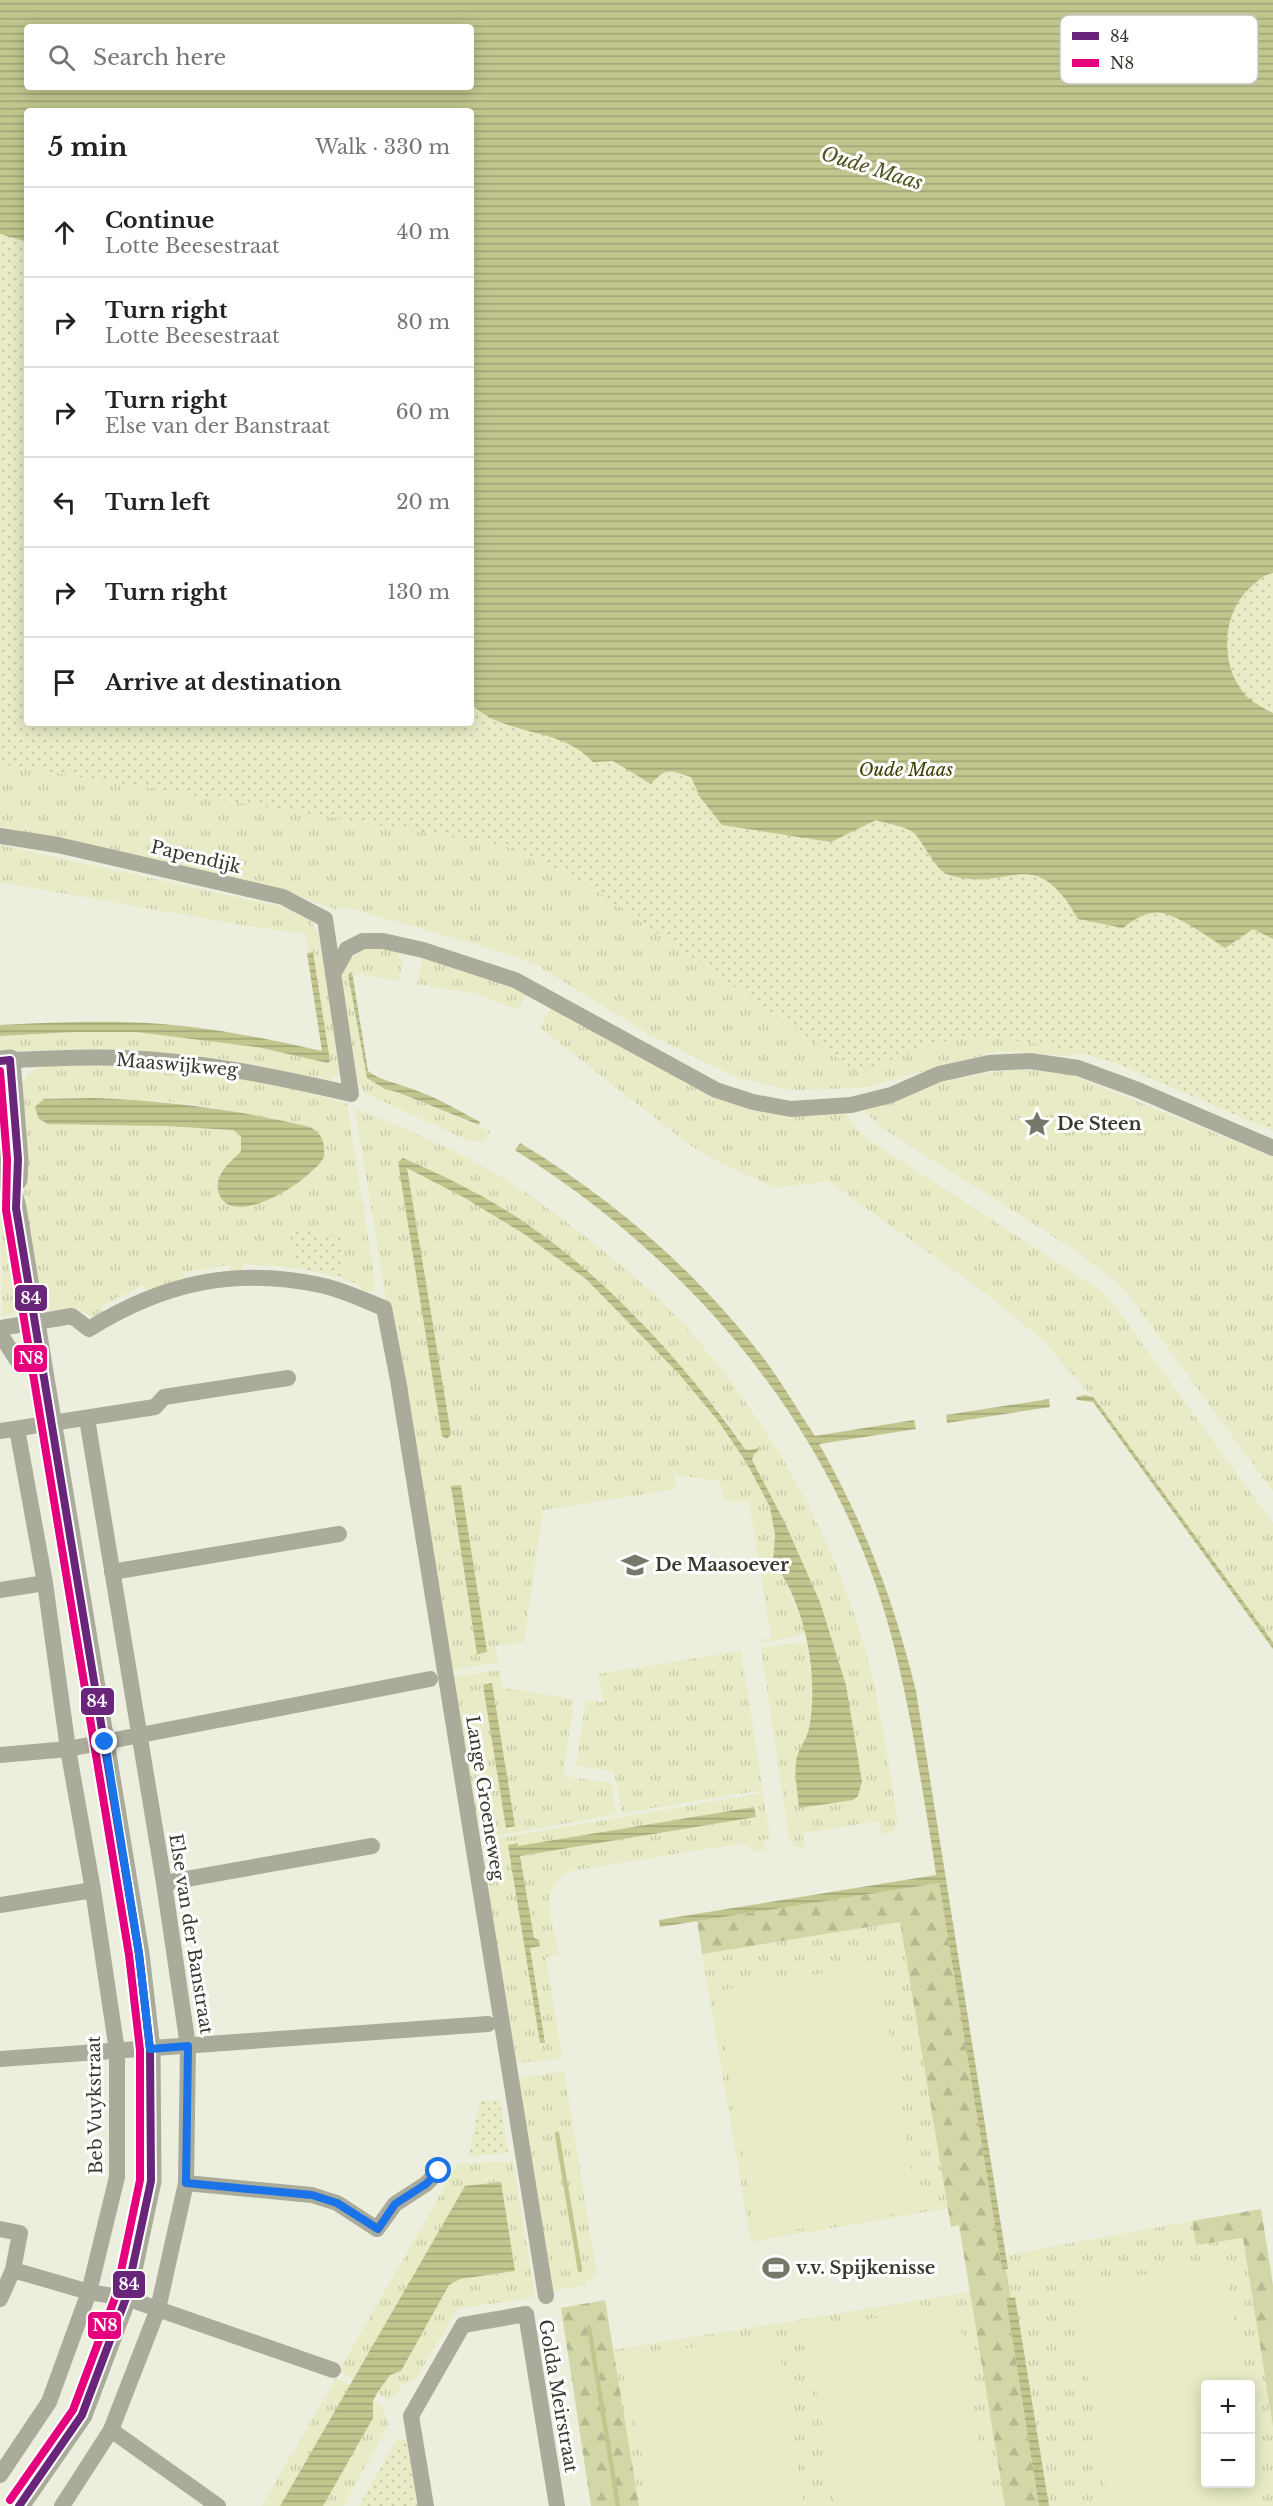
<!DOCTYPE html>
<html lang="en">
<head>
<meta charset="utf-8">
<style>
  body { margin:0; font-family:"Libre Baskerville",serif; background:#f2f2f2; color:#222 }
  .controls { position:absolute; right:18px; bottom:18px; display:grid; overflow:hidden; border-radius:6px; box-shadow:0 3px 15px #0003 }
  .controls button { width:54px; height:54px; display:grid; place-items:center; padding:0; border:0; border-bottom:2px solid #e0e0e0; background:#fff; color:#222; font:30px sans-serif }
  .stop { position:absolute; width:18px; height:18px; margin:-14px; border:4px solid #1a73e8; border-radius:50%; background:#fff }
  .stop.end { background:#1a73e8; border-color:#fff; box-shadow:0 2px 6px #0008 }
  .list { margin:0; padding:0; list-style:none }
  h2 { display:flex; justify-content:space-between; align-items:center; height:78px; margin:0; padding:0 24px; font-size:26px }
  h2 small { font-size:20px; font-weight:400; color:#767676 }
  .list li { display:grid; grid-template-columns:39px 1fr auto; gap:18px; align-items:center; box-sizing:border-box; height:90px; padding:0 24px; border-top:2px solid #e0e0e0 }
  .list b { display:block; font-size:22px; white-space:nowrap }
  .list p { margin:0; font-size:20px; white-space:nowrap; color:#767676 }
  .list em { font-size:20px; font-style:normal; color:#767676 }
  .icon { flex:none; width:33px; height:33px; fill:none; stroke:currentColor; stroke-width:2; stroke-linecap:round; stroke-linejoin:round }
  .map { position:relative; flex:none; width:1273px; height:2506px; overflow:hidden }
  .search { position:absolute; background:#fff; box-shadow:0 3px 15px #0003; left:24px; top:24px; width:450px; height:66px; display:flex; align-items:center; gap:15px; box-sizing:border-box; padding:0 21px; border-radius:6px; color:#767676; font-size:22px }
  .panel { position:absolute; background:#fff; box-shadow:0 3px 15px #0003; left:24px; top:108px; width:450px; height:618px; border-radius:6px }
  .map>svg:first-child { display:block }
</style>
</head>
<body>
<div class="map">
<svg width="1273" height="2506" viewBox="0 0 1273 2506">
  <defs>
    <pattern id="grass-tufts" width="24" height="20" patternUnits="userSpaceOnUse" patternTransform="scale(1.5)"><rect width="24" height="20" fill="#e8ebc5"/><path d="M3 7l-1-3M5 7V3M7 7l1-3M15 17l-1-3M17 17v-4M19 17l1-3" fill="none" stroke="#c8caaa"/></pattern>
    <pattern id="forest-firs" width="22" height="20" patternUnits="userSpaceOnUse" patternTransform="scale(1.5)"><rect width="22" height="20" fill="#d3d7a7"/><path d="M5 1l3.5 6h-7zM16 11l3.5 6h-7z" fill="#b6b990"/></pattern>
    <pattern id="park-dots" width="8" height="8" patternUnits="userSpaceOnUse" patternTransform="scale(1.5)"><rect width="8" height="8" fill="#e8ebc5"/><path d="M2 2h.1M6 6h.1" fill="none" stroke="#c8caaa" stroke-width="1.8" stroke-linecap="round"/></pattern>
    <pattern id="water-rules" width="6" height="5" patternUnits="userSpaceOnUse" patternTransform="scale(1.5)"><rect width="6" height="5" fill="#c2c68e"/><path d="M0 2.5h6" fill="none" stroke="#9fa274"/></pattern>
  </defs>
  <rect width="100%" height="100%" fill="#eceede"/>
  <!-- grass -->
  <g fill="url(#grass-tufts)" fill-rule="evenodd">
    <path d="M 471,723 L 1085,1021 L 1073,1056 L 1000,1051 L 861,1088 L 792,1090 L 738,1078 L 647,1033 L 540,967 L 509,954 L 349,908 L 335,909 L 279,889 L 0,827 L 0,764 L 138,785 Z"/>
    <path d="M 0,845 L 295,910 L 311,920 L 319,936 L 340,1072 L 328,1082 C 220,1050 111,1047 0,1051 L 0,1036 L 74,1032 L 136,1032 L 257,1047 L 328,1063 L 330,1061 L 313,953 L 310,953 L 305,934 L 242,925 L 0,882 Z"/>
    <path d="M 369,946 L 395,950 L 403,962 L 398,981 L 360,974 L 353,976 L 352,972 L 367,1077 L 385,1089 L 397,1092 L 491,1132 L 483,1142 L 469,1141 L 365,1093 L 358,1083 L 341,983 C 343,965 352,954 369,946 Z"/>
    <path d="M 423,957 L 495,980 L 527,994 L 518,1010 L 476,994 L 417,984 Z"/>
    <path d="M 553,1007 L 692,1086 L 845,1113 L 859,1132 L 871,1141 L 1103,1292 L 1119,1312 L 1273,1523 L 1273,1642 L 1103,1410 L 1042,1339 L 984,1292 L 828,1181 L 775,1188 L 712,1158 L 691,1146 L 539,1027 Z"/>
    <path d="M 92,1065 C 178,1067 264,1078 347,1104 L 375,1282 L 373,1292 L 361,1291 L 362,1286 L 341,1277 L 342,1238 L 293,1230 L 292,1267 L 243,1264 L 242,1270 L 230,1271 L 229,1265 L 183,1272 L 185,1278 L 146,1291 L 143,1285 L 101,1306 L 103,1312 L 97,1316 L 90,1316 L 79,1309 L 50,1311 L 44,1307 L 24,1201 L 20,1088 C 33,1057 63,1066 92,1065 ZM 154,1100 L 206,1106 L 310,1127 C 323,1134 325,1143 324,1157 L 309,1175 L 267,1201 L 252,1205 L 236,1206 L 220,1197 C 212,1173 228,1168 241,1151 L 241,1136 L 233,1130 L 165,1126 Z"/>
    <path d="M 1015,1069 L 1067,1073 L 1273,1157 L 1273,1491 L 1122,1286 L 1073,1249 L 884,1129 L 862,1109 L 934,1082 Z"/>
    <path d="M 355,1108 C 392,1124 429,1138 464,1156 C 506,1177 546,1206 583,1235 C 623,1266 662,1299 695,1337 C 767,1421 825,1521 858,1626 C 879,1689 887,1757 898,1822 L 894,1830 L 882,1836 L 879,1821 L 803,1833 L 804,1848 L 795,1847 L 789,1838 L 761,1648 L 807,1642 L 812,1687 L 809,1729 L 796,1761 L 853,1800 L 858,1796 L 862,1782 L 846,1685 L 820,1602 L 785,1523 L 752,1460 L 754,1454 L 746,1449 L 720,1412 L 637,1317 L 585,1270 L 403,1158 L 450,1436 L 407,1168 L 465,1198 L 524,1234 L 587,1279 L 680,1375 L 719,1422 L 746,1462 L 770,1507 L 775,1535 L 773,1562 L 781,1572 L 805,1627 L 806,1634 L 760,1643 L 758,1641 L 771,1637 L 749,1501 L 724,1501 L 719,1481 L 674,1474 L 676,1489 L 543,1510 L 524,1642 L 496,1646 L 498,1662 L 453,1670 L 396,1322 L 393,1322 L 390,1303 L 386,1300 Z"/>
    <path d="M 0,1157 C 5,1192 24,1282 15,1312 L 2,1316 Z"/>
    <path d="M 741,1651 L 763,1790 L 622,1813 L 614,1771 L 576,1766 L 586,1700 L 603,1702 L 598,1674 Z"/>
    <path d="M 500,1670 L 503,1688 L 574,1699 L 563,1776 L 611,1783 L 616,1814 L 484,1838 L 481,1822 L 477,1822 L 454,1677 Z"/>
    <path d="M 763,1793 L 770,1838 L 763,1840 L 765,1850 L 754,1851 L 742,1843 L 570,1871 C 536,1885 554,1926 559,1955 L 546,1957 L 562,2058 L 519,2063 L 516,2059 L 484,1863 L 487,1862 L 483,1841 ZM 754,1808 L 755,1817 L 520,1856 L 534,1938 L 540,1946 L 530,1948 L 544,2042 L 540,2043 L 508,1845 L 518,1846 Z"/>
    <path d="M 900,1922 L 948,2208 L 751,2242 L 702,1954 Z"/>
    <path d="M 564,2071 L 597,2276 L 587,2280 L 585,2285 L 549,2291 L 519,2081 L 526,2077 Z"/>
    <path d="M 513,2161 L 535,2297 L 457,2309 L 416,2379 L 403,2384 L 389,2401 L 377,2393 L 390,2375 L 401,2371 L 449,2285 L 460,2279 L 515,2271 L 466,2186 L 354,2379 L 339,2371 L 458,2164 Z"/>
    <path d="M 1192,2221 L 1196,2245 L 1243,2238 L 1273,2427 L 1273,2506 L 1049,2506 L 1015,2298 L 1011,2298 L 1006,2269 L 1007,2255 ZM 1206,2384 L 1250,2384 L 1250,2484 L 1206,2484 Z"/>
    <path d="M 970,2292 L 1005,2506 L 639,2506 L 613,2350 Z"/>
    <path d="M 336,2378 L 350,2386 L 280,2506 L 262,2506 Z"/>
    <path d="M 373,2401 L 385,2408 L 384,2414 L 389,2424 L 343,2506 L 323,2506 L 373,2418 Z"/>
  </g>
  <!-- forest -->
  <g fill="url(#forest-firs)">
    <path d="M 939,1883 L 1002,2269 L 1006,2269 L 1011,2298 L 1006,2299 L 1039,2506 L 1005,2506 L 959,2225 L 951,2227 L 900,1922 L 702,1954 L 697,1921 Z"/>
    <path d="M 1261,2209 L 1273,2285 L 1273,2427 L 1243,2238 L 1196,2245 L 1192,2221 Z"/>
    <path d="M 605,2300 L 639,2506 L 591,2506 L 561,2308 Z"/>
  </g>
  <!-- park -->
  <g fill="url(#park-dots)">
    <path d="M 0,234 L 27,242 L 27,723 L 471,723 L 471,379 L 1266,574 L 1273,573 L 1273,1131 L 1116,1063 C 1062,1047 988,1029 933,1044 C 908,1051 884,1063 860,1074 L 592,888 L 536,858 L 501,845 L 0,764 Z"/>
    <path d="M 293,1229 L 342,1238 L 341,1277 L 292,1267 Z"/>
    <path d="M 500,2100 L 508,2153 L 469,2156 L 480,2101 Z"/>
    <path d="M 409,2439 L 420,2506 L 359,2506 L 396,2441 Z"/>
  </g>
  <!-- pitch -->
  <g fill="#e8ebc5">
    <path d="M 878,1964 L 918,2210 L 756,2236 L 716,1991 Z"/>
    <path d="M 1224,2262 L 1244,2384 L 1206,2384 L 1206,2484 L 1250,2484 L 1251,2427 L 1262,2497 L 1208,2506 L 1108,2506 L 1073,2286 Z"/>
    <path d="M 957,2305 L 990,2506 L 835,2506 L 807,2329 Z"/>
    <path d="M 777,2334 L 804,2506 L 650,2506 L 626,2358 Z"/>
  </g>
  <!-- water -->
  <g fill="url(#water-rules)" fill-rule="evenodd">
    <path d="M 0,0 L 1273,0 L 1273,573 C 1265,574 1260,579 1253,585 C 1224,609 1219,656 1240,688 C 1247,700 1261,707 1273,713 L 1273,939 L 1253,929 L 1225,948 C 1210,938 1179,916 1162,913 C 1147,910 1133,920 1123,928 L 1078,919 C 1033,838 1007,896 947,874 C 936,870 924,844 915,834 C 907,826 887,824 876,820 L 831,842 L 722,825 L 700,797 L 691,777 C 671,771 666,766 651,784 L 613,761 L 593,762 C 566,733 529,735 495,720 C 487,717 479,710 471,705 L 471,111 L 27,111 L 27,242 L 0,234 ZM 27,27 L 471,27 L 471,87 L 27,87 Z"/>
    <path d="M 313,952 L 330,1061 L 328,1063 L 257,1047 L 136,1032 L 74,1032 L 0,1036 L 0,1025 C 61,1022 122,1019 183,1026 C 230,1031 276,1041 322,1051 L 307,953 Z"/>
    <path d="M 352,972 L 368,1071 C 381,1081 397,1083 412,1089 C 436,1097 458,1110 480,1122 L 479,1125 L 397,1092 L 385,1089 L 367,1078 L 348,974 Z"/>
    <path d="M 95,1098 C 169,1101 239,1110 310,1127 C 323,1134 325,1143 324,1157 C 313,1179 234,1231 219,1194 C 217,1188 217,1182 220,1176 C 224,1166 234,1159 241,1151 L 241,1136 L 233,1130 L 165,1126 L 47,1124 L 38,1117 L 35,1107 L 44,1099 Z"/>
    <path d="M 520,1143 C 615,1200 697,1272 765,1360 C 783,1384 798,1411 815,1436 L 914,1420 L 916,1429 L 819,1444 C 866,1527 893,1598 916,1691 L 1008,2269 L 1002,2269 L 939,1883 L 660,1927 L 659,1920 L 936,1875 C 932,1844 926,1812 921,1781 C 909,1709 896,1638 870,1569 C 802,1391 675,1251 515,1150 Z"/>
    <path d="M 403,1158 C 444,1176 486,1196 524,1222 C 607,1278 688,1367 745,1449 L 749,1450 L 758,1448 L 759,1450 L 754,1454 L 752,1460 L 785,1523 L 820,1602 L 846,1685 L 862,1782 L 858,1796 L 853,1800 L 799,1808 C 798,1793 794,1776 796,1762 C 797,1750 807,1740 809,1728 C 819,1677 806,1604 773,1562 L 775,1535 L 770,1507 L 746,1462 L 719,1422 L 680,1375 L 586,1279 L 524,1234 L 465,1198 L 407,1168 L 451,1434 L 447,1439 L 442,1436 L 398,1162 Z"/>
    <path d="M 1085,1395 L 1093,1397 L 1103,1410 L 1273,1642 L 1273,1649 L 1093,1402 L 1077,1400 L 1076,1397 Z"/>
    <path d="M 1049,1399 L 1050,1407 L 947,1423 L 946,1415 Z"/>
    <path d="M 461,1485 L 487,1652 L 477,1654 L 451,1486 Z"/>
    <path d="M 492,1683 L 515,1826 L 506,1828 L 483,1685 Z"/>
    <path d="M 754,1807 L 756,1817 L 520,1856 L 534,1938 L 539,1940 L 540,1946 L 530,1948 L 545,2043 L 540,2043 L 508,1845 L 518,1843 L 518,1846 Z"/>
    <path d="M 501,2182 L 515,2271 L 460,2279 L 449,2285 L 401,2371 L 390,2375 L 377,2393 L 373,2401 L 373,2418 L 323,2506 L 280,2506 L 465,2186 Z"/>
    <path d="M 1015,2297 L 1049,2506 L 1039,2506 L 1006,2299 Z"/>
  </g>
  <g fill="none" stroke-linecap="round" stroke-linejoin="round">
    <!-- stream -->
    <g stroke="#c2c68e" stroke-width="4.5">
      <path d="M 557,2134 L 580,2270"/>
      <path d="M 589,2327 L 618,2506"/>
    </g>
    <!-- minor -->
    <g stroke="#aaab9a" stroke-width="16">
      <path d="M 0,836 L 58,845 L 283,897 L 325,919 L 351,1094 C 277,1077 202,1061 125,1058 C 87,1056 48,1059 10,1060"/>
      <path d="M 333,974 L 347,949 L 363,941 L 383,941 L 423,950 L 515,980 L 716,1090 L 753,1102 L 791,1109 L 851,1105 L 891,1095 L 939,1074 L 989,1063 L 1030,1061 L 1078,1068 L 1138,1090 L 1273,1148"/>
      <path d="M 0,1328 L 72,1316 L 89,1329 C 163,1283 234,1267 320,1285 C 341,1289 363,1300 384,1308 L 398,1380 L 546,2296"/>
      <path d="M 0,1334 L 17,1360"/>
      <path d="M 0,1431 L 155,1407 L 164,1397 L 288,1378"/>
      <path d="M 112,1572 L 339,1534"/>
      <path d="M 0,1590 L 45,1583"/>
      <path d="M 0,1755 L 68,1749 L 430,1679"/>
      <path d="M 164,1883 L 372,1846"/>
      <path d="M 0,1905 L 93,1890"/>
      <path d="M 0,2059 L 488,2024"/>
      <path d="M 186,2183 L 312,2195 L 337,2203 L 377,2229 L 395,2204 L 426,2184 L 439,2171"/>
      <path d="M 0,2229 L 20,2233 L 13,2270 L 0,2299"/>
      <path d="M 13,2270 L 89,2292 L 126,2298 L 333,2370"/>
      <path d="M 111,2430 L 218,2506"/>
      <path d="M 0,2475 L 49,2402 L 89,2292 L 117,2177 L 117,2051 L 93,1890 L 68,1749 L 45,1583 L 17,1429"/>
      <path d="M 62,2506 L 111,2430 L 158,2309 L 186,2183 L 188,2046 L 164,1883 L 87,1419"/>
      <path d="M 426,2506 L 411,2416 L 463,2325 L 526,2314 L 557,2506"/>
    </g>
    <!-- tertiary -->
    <g stroke="#aaab9a" stroke-width="21">
      <path d="M 0,1061 L 10,1060 L 18,1159 L 17,1180"/>
      <path d="M 0,1132 L 4,1162 L 16,1208 L 139,1954 L 150,2049 L 151,2181 L 126,2298 L 82,2415 L 19,2506"/>
    </g>
    <defs>
      <path id="bus-1" d="M 0,1061 L 10,1060 L 18,1159 L 16,1208 L 139,1954 L 150,2049 L 151,2181 L 126,2298 L 82,2415 L 19,2506"/>
      <path id="bus-2" d="M 0,1071 L 7,1159 L 6,1210 L 129,1955 L 140,2050 L 140,2180 L 116,2295 L 73,2410 L 10,2500"/>
    </defs>
    <!-- bus-1 casing -->
    <use href="#bus-1" stroke="#fff" stroke-width="12"/>
    <!-- bus-2 casing -->
    <use href="#bus-2" stroke="#fff" stroke-width="12"/>
    <!-- bus-1 -->
    <use href="#bus-1" stroke="#68257a" stroke-width="8"/>
    <!-- bus-2 -->
    <use href="#bus-2" stroke="#e5007d" stroke-width="8"/>
  </g>
  <g fill="none" stroke-linecap="round" stroke-linejoin="round">
    <!-- route -->
    <path stroke="#1a73e8" stroke-width="8" d="M 105,1742 L 139,1954 L 150,2049 L 188,2046 L 186,2183 L 312,2195 L 337,2203 L 378,2229 L 395,2204 L 426,2184 L 439,2171"/>
  </g>
  <!-- icons -->
  <defs>
    <symbol id="sight-bare" viewBox="-9 -9 18 18"><path d="M0-6L1.8-2.2L6-1.7L2.9 1.2L3.7 5.4L0 3.3L-3.7 5.4L-2.9 1.2L-6-1.7L-1.8-2.2Z" fill="#77786c" stroke="#fff" stroke-width="2.5" paint-order="stroke"/></symbol>
    <symbol id="school-bare" viewBox="-9 -9 18 18"><path d="M0-5L7-2L0 1L-7-2ZM-4 1L0 2.5L4 1V4Q0 6-4 4Z" fill="#77786c" stroke="#fff" stroke-width="2.5" paint-order="stroke"/></symbol>
    <symbol id="stadium-bare" viewBox="-9 -9 18 18"><path d="M0-5a6.5 5 0 1 0 0 10a6.5 5 0 1 0 0-10ZM-3.5-1.8h7v3.6h-7Z" fill="#77786c" stroke="#fff" stroke-width="2.5" paint-order="stroke"/></symbol>
  </defs>
  <g fill-rule="evenodd">
    <use href="#sight-bare" x="1018" y="1105" width="38" height="38"/>
    <use href="#school-bare" x="616" y="1546" width="38" height="38"/>
    <use href="#stadium-bare" x="757" y="2249" width="38" height="38"/>
  </g>
  <g text-anchor="middle" stroke-width="6" stroke-linejoin="round" paint-order="stroke">
    <!-- park labels -->
    <g font-size="18" font-style="italic" fill="#3b3d02" stroke="#fff">
      <text x="906" y="776">Oude Maas</text>
    </g>
    <!-- street labels -->
    <g font-size="18" fill="#38392e" stroke="#fff">
      <text transform="translate(196 857) rotate(13)" y="6">Papendijk</text>
      <text transform="translate(177 1065) rotate(5)" y="6">Maaswijkweg</text>
      <text transform="translate(485 1798) rotate(81)" y="6">Lange Groeneweg</text>
      <text transform="translate(191 1934) rotate(81)" y="6">Else van der Banstraat</text>
      <text transform="translate(95 2105) rotate(-91)" y="6">Beb Vuykstraat</text>
      <text transform="translate(558 2396) rotate(80)" y="6">Golda Meirstraat</text>
    </g>
    <!-- poi labels -->
    <g font-size="18" font-weight="bold" fill="#38392e" stroke="#fff" text-anchor="start">
      <text x="1057" y="1130">De Steen</text>
      <text x="655" y="1571">De Maasoever</text>
      <text x="796" y="2274">v.v. Spijkenisse</text>
    </g>
    <!-- water labels -->
    <g font-size="20" font-style="italic" fill="#51541e" stroke="#fff">
      <text transform="translate(872 168) rotate(17)" y="7">Oude Maas</text>
    </g>
  </g>
  <!-- legend -->
  <rect x="1060" y="15" width="198" height="69" rx="9" fill="#fff" stroke="#c3c4c0" stroke-width="1.5"/>
  <rect x="1072" y="32" width="27" height="8" fill="#68257a"/>
  <rect x="1072" y="59" width="27" height="8" fill="#e5007d"/>
  <g font-size="16" fill="#38392e">
    <text x="1110" y="42">84</text>
    <text x="1110" y="69">N8</text>
  </g>
  <g stroke="#fff" stroke-width="2">
    <rect x="14" y="1284" width="34" height="28" rx="6" fill="#68257a"/>
    <rect x="13" y="1344" width="35" height="29" rx="6" fill="#e5007d"/>
    <rect x="80" y="1687" width="35" height="29" rx="6" fill="#68257a"/>
    <rect x="112" y="2270" width="34" height="29" rx="6" fill="#68257a"/>
    <rect x="87" y="2311" width="35" height="29" rx="6" fill="#e5007d"/>
  </g>
  <g font-size="16" text-anchor="middle" font-weight="bold" fill="#fff">
    <text x="31" y="1304">84</text>
    <text x="31" y="1364">N8</text>
    <text x="97" y="1707">84</text>
    <text x="129" y="2290">84</text>
    <text x="105" y="2331">N8</text>
  </g>
</svg>
<div class="controls">
<button>+</button>
<button>−</button>
</div>
<div class="stop" style="left:439px;top:2171px"></div>
<div class="stop end" style="left:105px;top:1742px"></div>
<div class="search"><svg class="icon" aria-label="search" viewBox="0 0 24 24"><circle cx="10" cy="10" r="6"/><path d="M15 15l6 6"/></svg>Search here</div>
<section class="panel">
<h2>5 min<small>Walk · 330 m</small></h2>
<ul class="list">
<li><svg class="icon" aria-label="ahead" viewBox="0 0 24 24"><path d="M12 20V5M6 11l6-6 6 6"/></svg><div><b>Continue</b><p>Lotte Beesestraat</p></div><em>40 m</em></li>
<li><svg class="icon" aria-label="right" viewBox="0 0 24 24"><path d="M7 20v-9h11M14 6l5 5-5 5"/></svg><div><b>Turn right</b><p>Lotte Beesestraat</p></div><em>80 m</em></li>
<li><svg class="icon" aria-label="right" viewBox="0 0 24 24"><path d="M7 20v-9h11M14 6l5 5-5 5"/></svg><div><b>Turn right</b><p>Else van der Banstraat</p></div><em>60 m</em></li>
<li><svg class="icon" aria-label="left" viewBox="0 0 24 24"><path d="M17 20v-9H6M10 6l-5 5 5 5"/></svg><div><b>Turn left</b></div><em>20 m</em></li>
<li><svg class="icon" aria-label="right" viewBox="0 0 24 24"><path d="M7 20v-9h11M14 6l5 5-5 5"/></svg><div><b>Turn right</b></div><em>130 m</em></li>
<li><svg class="icon" aria-label="arrive" viewBox="0 0 24 24"><path d="M6 21V4h12l-3 4 3 4H6"/></svg><div><b>Arrive at destination</b></div></li>
</ul>
</section>
</div>
</body>
</html>
